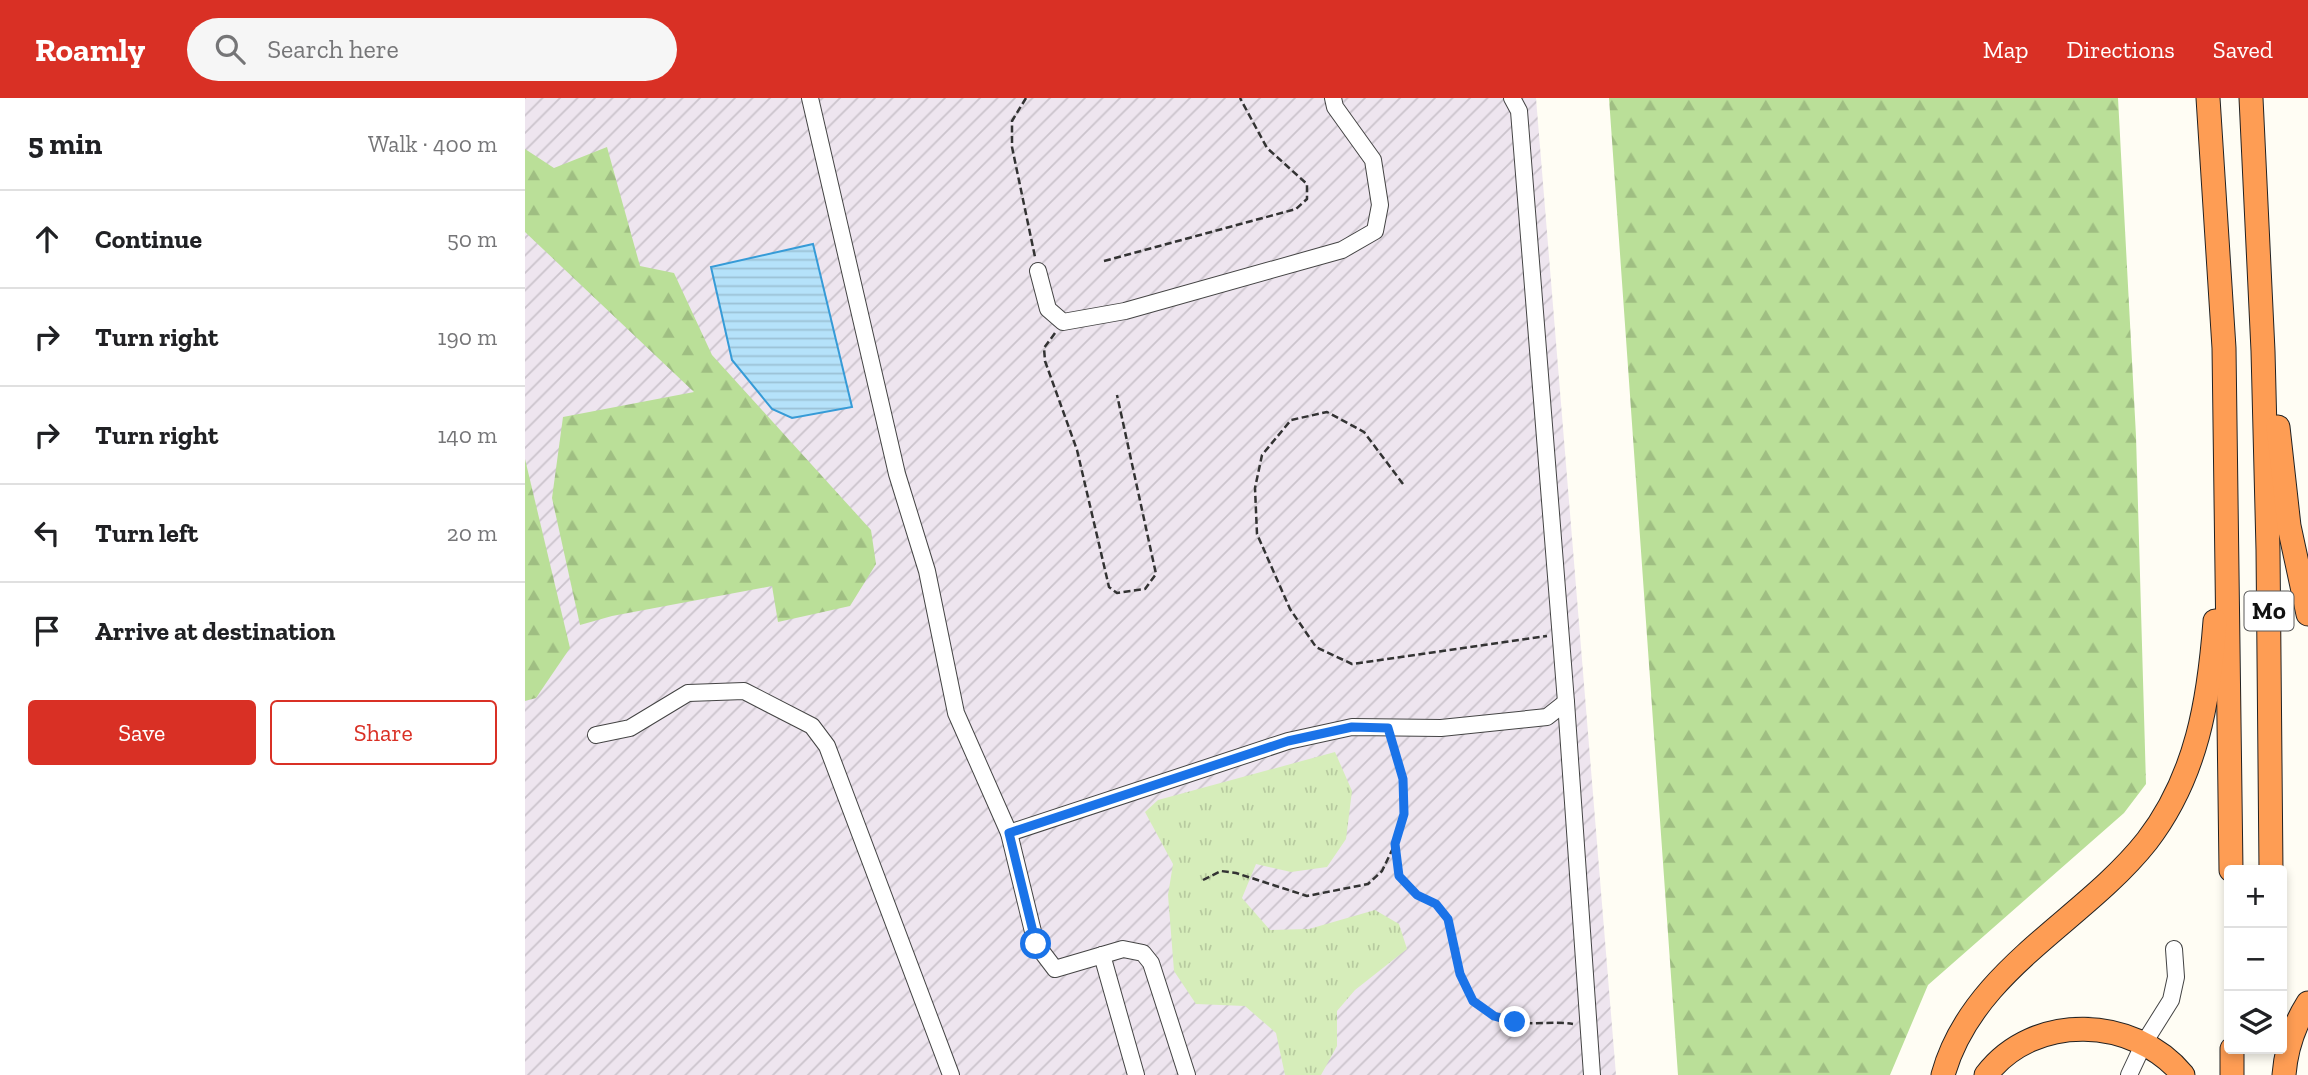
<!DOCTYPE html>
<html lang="en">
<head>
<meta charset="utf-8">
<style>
  body { margin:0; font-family:"Zilla Slab",serif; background:#f6f6f6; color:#202124 }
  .controls { position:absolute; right:21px; bottom:21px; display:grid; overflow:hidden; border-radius:7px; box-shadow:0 4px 10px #0003 }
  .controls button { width:63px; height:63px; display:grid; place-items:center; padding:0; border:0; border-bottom:2px solid #e0e0e0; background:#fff; color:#202124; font:35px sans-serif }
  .stop { position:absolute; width:21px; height:21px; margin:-16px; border:5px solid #1a73e8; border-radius:50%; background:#fff }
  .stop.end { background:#1a73e8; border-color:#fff; box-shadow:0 2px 7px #0008 }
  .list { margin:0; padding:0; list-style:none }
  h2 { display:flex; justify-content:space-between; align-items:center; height:91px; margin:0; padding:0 28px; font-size:30px }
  h2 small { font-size:23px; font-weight:400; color:#757577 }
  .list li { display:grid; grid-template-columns:46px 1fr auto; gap:21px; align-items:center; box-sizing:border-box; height:98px; padding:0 28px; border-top:2px solid #e0e0e0 }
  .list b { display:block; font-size:26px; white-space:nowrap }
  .list em { font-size:23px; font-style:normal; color:#757577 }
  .actions { display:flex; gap:14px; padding:21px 28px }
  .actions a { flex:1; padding:16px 0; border:2px solid #d93025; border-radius:7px; text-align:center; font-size:24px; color:#d93025 }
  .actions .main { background:#d93025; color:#fff }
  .icon { flex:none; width:38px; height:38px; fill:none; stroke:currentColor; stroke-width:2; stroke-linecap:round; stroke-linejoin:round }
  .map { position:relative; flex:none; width:1783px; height:977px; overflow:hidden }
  header { display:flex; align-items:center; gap:42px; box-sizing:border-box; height:98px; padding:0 35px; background:#d93025; color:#fff }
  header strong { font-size:33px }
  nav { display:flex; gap:38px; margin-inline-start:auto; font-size:24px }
  .search { width:490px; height:63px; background:#f6f6f6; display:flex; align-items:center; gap:18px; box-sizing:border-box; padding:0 24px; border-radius:38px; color:#757577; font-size:26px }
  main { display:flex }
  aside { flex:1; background:#fff }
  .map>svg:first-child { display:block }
</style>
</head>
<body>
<header>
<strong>Roamly</strong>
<div class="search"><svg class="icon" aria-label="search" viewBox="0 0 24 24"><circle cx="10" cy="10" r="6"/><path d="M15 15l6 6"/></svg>Search here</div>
<nav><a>Map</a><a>Directions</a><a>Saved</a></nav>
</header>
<main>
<aside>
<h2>5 min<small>Walk · 400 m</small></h2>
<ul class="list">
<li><svg class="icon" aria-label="ahead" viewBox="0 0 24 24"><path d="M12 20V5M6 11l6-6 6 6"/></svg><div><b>Continue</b></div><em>50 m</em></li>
<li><svg class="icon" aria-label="right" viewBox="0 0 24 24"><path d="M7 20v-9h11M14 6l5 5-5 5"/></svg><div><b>Turn right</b></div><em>190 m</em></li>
<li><svg class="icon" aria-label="right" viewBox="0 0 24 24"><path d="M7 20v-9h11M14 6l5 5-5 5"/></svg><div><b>Turn right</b></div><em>140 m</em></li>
<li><svg class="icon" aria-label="left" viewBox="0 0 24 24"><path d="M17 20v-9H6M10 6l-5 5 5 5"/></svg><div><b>Turn left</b></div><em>20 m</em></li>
<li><svg class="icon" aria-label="arrive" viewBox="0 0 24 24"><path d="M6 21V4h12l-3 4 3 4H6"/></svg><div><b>Arrive at destination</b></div></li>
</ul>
<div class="actions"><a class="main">Save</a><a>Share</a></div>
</aside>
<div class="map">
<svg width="1783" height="977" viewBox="0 0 1783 977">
  <defs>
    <pattern id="industrial-furrows" width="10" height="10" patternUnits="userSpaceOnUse" patternTransform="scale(1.75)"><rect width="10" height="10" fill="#eee5ef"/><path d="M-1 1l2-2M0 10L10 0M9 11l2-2" fill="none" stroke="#cbc3cc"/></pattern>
    <pattern id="grass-tufts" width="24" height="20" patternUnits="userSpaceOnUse" patternTransform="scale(1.75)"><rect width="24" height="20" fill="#d6edba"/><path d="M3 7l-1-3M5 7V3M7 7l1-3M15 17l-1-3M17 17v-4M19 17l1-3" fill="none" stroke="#b7ca9f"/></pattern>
    <pattern id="forest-firs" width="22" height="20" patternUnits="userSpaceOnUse" patternTransform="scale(1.75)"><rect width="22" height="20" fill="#badf98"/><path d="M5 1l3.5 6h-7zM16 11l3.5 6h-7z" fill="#9fbe82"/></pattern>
    <pattern id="water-rules" width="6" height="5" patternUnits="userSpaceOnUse" patternTransform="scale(1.75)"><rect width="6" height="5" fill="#b5e2fa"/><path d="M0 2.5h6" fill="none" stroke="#9bc1d5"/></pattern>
  </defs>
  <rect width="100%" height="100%" fill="#fffdf4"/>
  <!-- industrial -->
  <path fill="url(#industrial-furrows)" d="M 0,0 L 1011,0 L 1091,977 L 0,977 Z"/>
  <!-- grass -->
  <path fill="url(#grass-tufts)" d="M 810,654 L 827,693 L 821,741 L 802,769 L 766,774 L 731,766 L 717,800 L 745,832 L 784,831 L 850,812 L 874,826 L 882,851 L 830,892 L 812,913 L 812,948 L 796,977 L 760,977 L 751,935 L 720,908 L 671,906 L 649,873 L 643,797 L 648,766 L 620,714 L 633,702 Z"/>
  <!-- forest -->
  <g fill="url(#forest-firs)">
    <path d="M 1084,0 L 1593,0 L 1611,338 L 1621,686 L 1599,715 L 1403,887 L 1365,977 L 1153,977 Z"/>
    <path d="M 82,49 L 115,168 L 149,175 L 187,257 L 346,432 L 351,466 L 325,508 L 253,524 L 247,488 L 87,518 L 55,527 L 27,400 L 38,319 L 169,294 L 0,134 L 0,51 L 29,70 Z"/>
    <path d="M 0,361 L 45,550 L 11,600 L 0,603 Z"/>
  </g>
  <!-- water -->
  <path fill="url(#water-rules)" stroke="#369bd7" stroke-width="2" d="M 288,146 L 327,309 L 267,320 L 247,311 L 207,262 L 186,169 Z"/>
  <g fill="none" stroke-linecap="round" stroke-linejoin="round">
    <defs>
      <g id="minor">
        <path d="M 285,0 L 372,376 L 402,473 L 431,615 L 484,735 L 511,846 L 530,871 L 598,851 L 618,855 L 626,865 L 662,977"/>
        <path d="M 987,0 L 994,13 L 1041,604 L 1067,977"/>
        <path d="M 513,173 L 523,211 L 538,224 L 600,213 L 817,152 L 850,133 L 855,107 L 848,62 L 810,9 L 808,0"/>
        <path d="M 71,637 L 105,630 L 163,595 L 219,593 L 287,628 L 302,648 L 426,977"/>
        <path d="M 484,735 L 763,643 L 827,629 L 916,630 L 1022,619 L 1041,604"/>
        <path d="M 577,857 L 611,977"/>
        <path d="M 1604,977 L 1619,945 L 1646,902 L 1651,879 L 1649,851"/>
      </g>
      <g id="highway">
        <path d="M 1683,0 L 1699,250 L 1706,772"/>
        <path d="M 1726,0 L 1738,253 L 1743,452 L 1746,772"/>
        <path d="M 1753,329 L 1764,428 L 1783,516"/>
        <path d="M 1418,977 C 1447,872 1558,824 1622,743 C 1672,678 1684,602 1690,523"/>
        <path d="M 1461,977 C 1509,914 1609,918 1658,977"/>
        <path d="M 1707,977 L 1707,951"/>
        <path d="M 1759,977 C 1761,951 1769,927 1783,905"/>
      </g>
    </defs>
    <!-- minor casing -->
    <use href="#minor" stroke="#444" stroke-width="18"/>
    <!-- highway casing -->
    <use href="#highway" stroke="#222" stroke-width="25"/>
    <!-- path -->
    <g stroke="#333" stroke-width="2.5" stroke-dasharray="7 3.5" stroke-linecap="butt">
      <path d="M 501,0 L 487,23 L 487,49 L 510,159"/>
      <path d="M 579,163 L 771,111 L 782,101 L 782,86 L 742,50 L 715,0"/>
      <path d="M 530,235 L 519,250 L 520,263 L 552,352 L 584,489 L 592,495 L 620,491 L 631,476 L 592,297"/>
      <path d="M 878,386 L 839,334 L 802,314 L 766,322 L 737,357 L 730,390 L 732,436 L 765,511 L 791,549 L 827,566 L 1022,538"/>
      <path d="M 870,746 C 871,755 870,770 875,778 C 885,798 911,800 922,820 C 930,835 930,856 934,872 C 942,900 961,919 989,924 C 1009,927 1029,923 1048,926"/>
      <path d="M 678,782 L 696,773 L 711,775 L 782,798 L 843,786 L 857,773 L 870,746 L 879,716 L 878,681 L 867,643"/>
    </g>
    <!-- minor -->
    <use href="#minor" stroke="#fff" stroke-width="16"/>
    <!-- highway -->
    <use href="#highway" stroke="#fe9d54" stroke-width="23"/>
  </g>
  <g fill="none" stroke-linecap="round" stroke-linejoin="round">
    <!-- route -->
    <path stroke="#1a73e8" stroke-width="9" d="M 511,846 L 484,735 L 763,643 L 827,629 L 863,630 L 878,681 L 879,716 L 870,746 L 874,778 L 892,797 L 911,806 L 923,821 L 935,876 L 948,903 L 969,918 L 990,924"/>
  </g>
  <g text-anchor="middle" stroke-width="7" stroke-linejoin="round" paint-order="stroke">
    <!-- shield labels -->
    <rect fill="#fff" stroke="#585858" stroke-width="2" x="1719.5" y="493.5" width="49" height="39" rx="5"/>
    <g font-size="23" font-weight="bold" fill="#111">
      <text x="1744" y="521">M0</text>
    </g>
  </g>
</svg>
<div class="controls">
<button>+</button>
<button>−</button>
<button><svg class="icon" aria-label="layers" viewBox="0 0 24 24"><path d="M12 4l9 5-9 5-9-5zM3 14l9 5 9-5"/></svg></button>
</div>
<div class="stop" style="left:511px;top:846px"></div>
<div class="stop end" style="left:990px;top:924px"></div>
</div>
</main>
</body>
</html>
